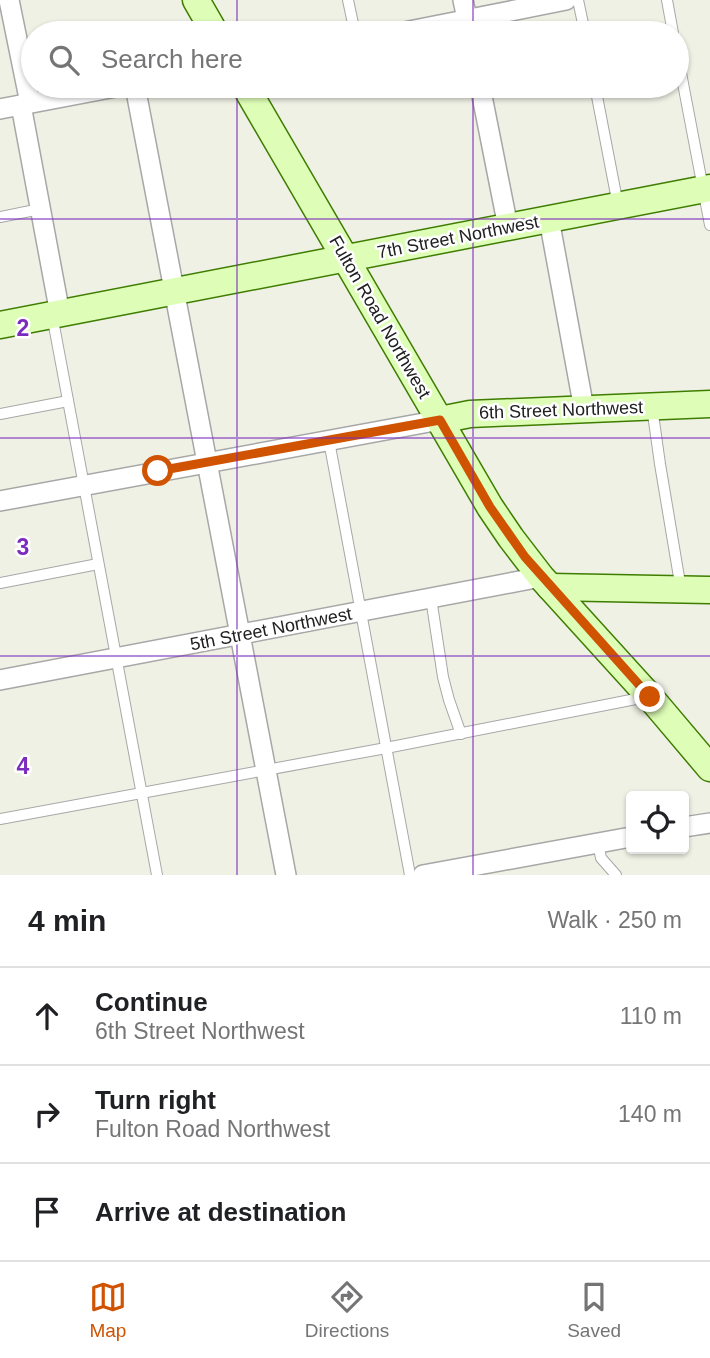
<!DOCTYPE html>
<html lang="en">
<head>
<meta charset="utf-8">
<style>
  body { margin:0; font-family:Helvetica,sans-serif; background:#f6f6f6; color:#202124 }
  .controls { position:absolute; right:21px; bottom:21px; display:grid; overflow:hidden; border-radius:7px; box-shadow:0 2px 5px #0004 }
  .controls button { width:63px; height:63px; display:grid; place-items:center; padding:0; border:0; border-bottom:2px solid #e0e0e0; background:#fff; color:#202124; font:35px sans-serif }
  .stop { position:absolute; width:21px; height:21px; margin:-16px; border:5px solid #cf5300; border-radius:50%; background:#fff }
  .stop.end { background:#cf5300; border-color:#fff; box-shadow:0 2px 7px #0008 }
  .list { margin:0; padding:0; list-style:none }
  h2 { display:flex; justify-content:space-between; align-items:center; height:91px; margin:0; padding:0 28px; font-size:30px }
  h2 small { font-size:23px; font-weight:400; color:#757577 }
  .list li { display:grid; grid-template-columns:46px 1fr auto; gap:21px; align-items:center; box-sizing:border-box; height:98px; padding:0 28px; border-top:2px solid #e0e0e0 }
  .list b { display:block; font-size:26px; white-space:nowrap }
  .list p { margin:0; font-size:23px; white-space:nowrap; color:#757577 }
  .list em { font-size:23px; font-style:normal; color:#757577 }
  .icon { flex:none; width:38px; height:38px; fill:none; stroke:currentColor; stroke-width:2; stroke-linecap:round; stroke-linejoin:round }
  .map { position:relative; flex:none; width:710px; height:875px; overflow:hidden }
  .search { position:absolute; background:#fff; box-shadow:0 2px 5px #0004; left:21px; right:21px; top:21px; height:77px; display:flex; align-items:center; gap:18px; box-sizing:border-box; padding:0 24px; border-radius:38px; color:#757577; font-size:26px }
  .sheet { height:385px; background:#fff }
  nav { display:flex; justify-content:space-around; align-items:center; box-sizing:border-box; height:98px; border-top:2px solid #e0e0e0; background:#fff; font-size:19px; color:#757577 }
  nav a { display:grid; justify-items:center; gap:4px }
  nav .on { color:#cf5300 }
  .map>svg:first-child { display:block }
</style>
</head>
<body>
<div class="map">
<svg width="710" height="875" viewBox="0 0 710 875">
  <rect width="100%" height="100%" fill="#f0f1e5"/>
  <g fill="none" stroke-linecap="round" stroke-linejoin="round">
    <defs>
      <g id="lane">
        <path d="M 348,0 L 355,33"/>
        <path d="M 578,0 L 585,33"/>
        <path d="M 667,0 L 673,33"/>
        <path d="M 677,52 L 710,225"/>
        <path d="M 595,86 L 618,205"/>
        <path d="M 0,217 L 40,209"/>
        <path d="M 52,315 L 157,875"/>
        <path d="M 652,407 L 660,464 L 681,589"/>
        <path d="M 0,414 L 68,401"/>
        <path d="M 329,441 L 410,875"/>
        <path d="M 0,583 L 98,564"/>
        <path d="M 431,598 L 443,677 L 449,700 L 461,734"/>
        <path d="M 0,819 L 386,748 L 646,697"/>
        <path d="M 598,843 L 601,858 L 616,875"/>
      </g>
      <g id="street">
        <path d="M 9,0 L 30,103"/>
        <path d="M 463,0 L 470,33"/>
        <path d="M 399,33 L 566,0"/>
        <path d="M 135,86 L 286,875"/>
        <path d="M 480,86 L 508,227"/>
        <path d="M 21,105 L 60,314"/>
        <path d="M 0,109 L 121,86"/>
        <path d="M 549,219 L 584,409"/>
        <path d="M 0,501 L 440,420"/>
        <path d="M 0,680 L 541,577"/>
        <path d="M 684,827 L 710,823"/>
        <path d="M 423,875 L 631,837"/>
      </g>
      <g id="secondary">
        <path d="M 196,0 L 215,33"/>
        <path d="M 245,86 L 490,507 L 511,538 L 541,577 L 650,697 L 710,768"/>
        <path d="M 0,325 L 710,188"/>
        <path d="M 440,420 L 470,414 L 710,404"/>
        <path d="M 550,587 L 710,590"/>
      </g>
    </defs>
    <!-- lane casing -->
    <use href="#lane" stroke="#a7a7a7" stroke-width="12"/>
    <!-- street casing -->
    <use href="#street" stroke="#a7a7a7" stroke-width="22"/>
    <!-- secondary casing -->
    <use href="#secondary" stroke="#3e7d00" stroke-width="29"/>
    <!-- lane -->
    <use href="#lane" stroke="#fff" stroke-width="10"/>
    <!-- street -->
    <use href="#street" stroke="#fff" stroke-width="19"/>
    <!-- secondary -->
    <use href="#secondary" stroke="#defdb7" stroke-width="26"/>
  </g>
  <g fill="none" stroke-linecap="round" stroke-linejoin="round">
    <!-- route -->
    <path stroke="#cf5300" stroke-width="9" d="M 158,471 L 440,420 L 490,507 L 525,557 L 650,697"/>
  </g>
  <!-- grid -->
  <path fill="none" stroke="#7b2cbf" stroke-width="2" stroke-opacity="0.55" d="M 237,0 L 237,33M 473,0 L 473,33M 237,86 L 237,875M 473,86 L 473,875M 0,219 L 710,219M 0,438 L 710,438M 0,656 L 710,656"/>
  <g text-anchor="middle" stroke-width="5" stroke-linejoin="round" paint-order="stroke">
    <!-- street labels -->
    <g font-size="18" fill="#202020" stroke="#fff">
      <text transform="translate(458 237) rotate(-11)" y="6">7th Street Northwest</text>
      <text transform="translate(380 317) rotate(60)" y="6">Fulton Road Northwest</text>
      <text transform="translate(561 410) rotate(-2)" y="6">6th Street Northwest</text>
      <text transform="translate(271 629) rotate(-11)" y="6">5th Street Northwest</text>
    </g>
  </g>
  <g font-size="23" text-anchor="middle" font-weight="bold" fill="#7b2cbf" stroke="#fff" stroke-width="5" stroke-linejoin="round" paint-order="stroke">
    <text x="23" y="336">2</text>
    <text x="23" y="555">3</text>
    <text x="23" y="774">4</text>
  </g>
</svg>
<div class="controls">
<button><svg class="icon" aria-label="locate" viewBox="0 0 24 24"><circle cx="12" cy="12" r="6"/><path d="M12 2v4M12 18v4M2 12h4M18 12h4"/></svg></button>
</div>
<div class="stop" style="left:158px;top:471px"></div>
<div class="stop end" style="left:650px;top:697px"></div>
<div class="search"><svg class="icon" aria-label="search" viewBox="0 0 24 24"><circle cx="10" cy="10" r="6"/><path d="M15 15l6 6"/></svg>Search here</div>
</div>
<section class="sheet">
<h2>4 min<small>Walk · 250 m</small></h2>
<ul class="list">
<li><svg class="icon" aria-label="ahead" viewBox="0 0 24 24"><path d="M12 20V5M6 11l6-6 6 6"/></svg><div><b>Continue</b><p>6th Street Northwest</p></div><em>110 m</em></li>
<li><svg class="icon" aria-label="right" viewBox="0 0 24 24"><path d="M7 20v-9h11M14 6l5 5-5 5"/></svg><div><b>Turn right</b><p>Fulton Road Northwest</p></div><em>140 m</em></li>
<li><svg class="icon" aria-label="arrive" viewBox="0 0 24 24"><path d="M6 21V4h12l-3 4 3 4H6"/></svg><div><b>Arrive at destination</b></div></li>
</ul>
</section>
<nav>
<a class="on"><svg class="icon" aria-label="map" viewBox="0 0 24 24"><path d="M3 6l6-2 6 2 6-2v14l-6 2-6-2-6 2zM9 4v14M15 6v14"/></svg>Map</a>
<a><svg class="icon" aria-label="directions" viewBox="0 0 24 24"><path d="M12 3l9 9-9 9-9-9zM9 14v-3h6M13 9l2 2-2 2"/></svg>Directions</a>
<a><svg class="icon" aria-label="saved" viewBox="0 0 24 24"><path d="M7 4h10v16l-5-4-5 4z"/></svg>Saved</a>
</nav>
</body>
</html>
